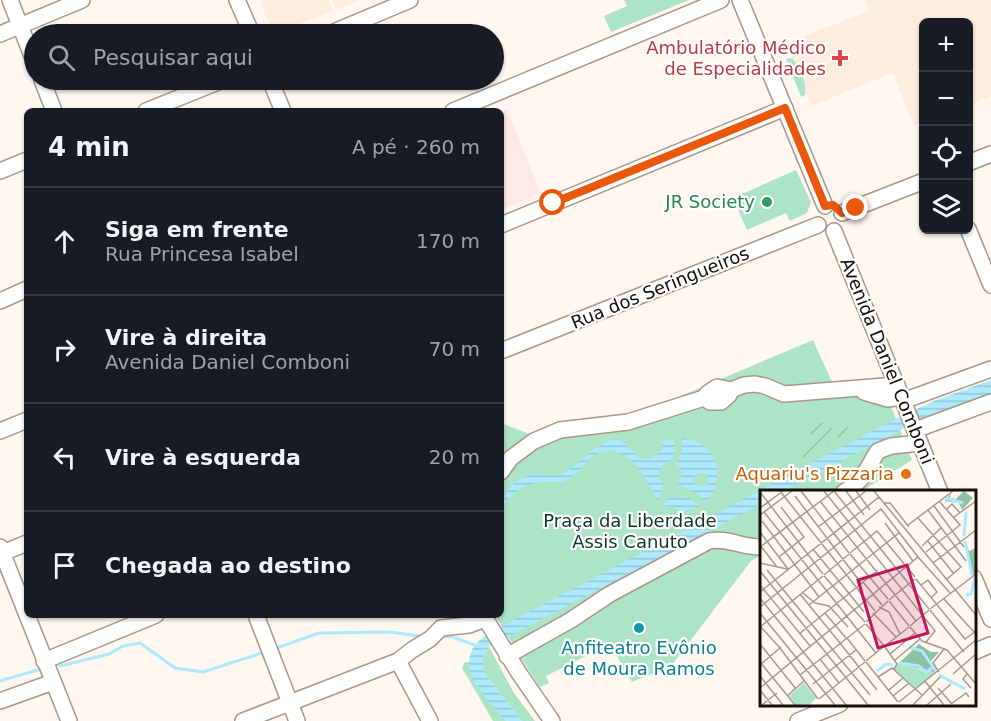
<!DOCTYPE html>
<html lang="pt">
<head>
<meta charset="utf-8">
<style>
  body { margin:0; font-family:"DejaVu Sans",sans-serif; background:#242831; color:#f1f3f6 }
  .controls { position:absolute; right:18px; top:18px; display:grid; overflow:hidden; border-radius:9px; box-shadow:0 2px 4px #0004 }
  .controls button { width:54px; height:54px; display:grid; place-items:center; padding:0; border:0; border-bottom:2px solid #363941; background:#171b24; color:#f1f3f6; font:30px sans-serif }
  .stop { position:absolute; width:18px; height:18px; margin:-14px; border:4px solid #ea580c; border-radius:50%; background:#fff }
  .stop.end { background:#ea580c; border-color:#fff; box-shadow:0 2px 6px #0008 }
  .list { margin:0; padding:0; list-style:none }
  h2 { display:flex; justify-content:space-between; align-items:center; height:78px; margin:0; padding:0 24px; font-size:26px }
  h2 small { font-size:20px; font-weight:400; color:#9ea1a6 }
  .list li { display:grid; grid-template-columns:39px 1fr auto; gap:18px; align-items:center; box-sizing:border-box; height:108px; padding:0 24px; border-top:2px solid #363941 }
  .list b { display:block; font-size:22px; white-space:nowrap }
  .list p { margin:0; font-size:20px; white-space:nowrap; color:#9ea1a6 }
  .list em { font-size:20px; font-style:normal; color:#9ea1a6 }
  .icon { flex:none; width:33px; height:33px; fill:none; stroke:currentColor; stroke-width:2; stroke-linecap:round; stroke-linejoin:round }
  .map { position:relative; flex:none; width:991px; height:721px; overflow:hidden }
  .search { position:absolute; background:#171b24; box-shadow:0 2px 4px #0004; left:24px; top:24px; width:480px; height:66px; display:flex; align-items:center; gap:15px; box-sizing:border-box; padding:0 21px; border-radius:33px; color:#9ea1a6; font-size:22px }
  .panel { position:absolute; background:#171b24; box-shadow:0 2px 4px #0004; left:24px; top:108px; width:480px; height:510px; border-radius:9px }
  .map>svg:first-child { display:block }
</style>
</head>
<body>
<div class="map">
<svg width="991" height="721" viewBox="0 0 991 721">
  <defs>
    <pattern id="garden-furrows" width="10" height="10" patternUnits="userSpaceOnUse" patternTransform="scale(1.5)"><rect width="10" height="10" fill="#ade3c7"/><path d="M-1 1l2-2M0 10L10 0M9 11l2-2" fill="none" stroke="#94c2aa"/></pattern>
    <pattern id="water-rules" width="6" height="5" patternUnits="userSpaceOnUse" patternTransform="scale(1.5)"><rect width="6" height="5" fill="#aceafc"/><path d="M0 2.5h6" fill="none" stroke="#93c8d7"/></pattern>
  </defs>
  <rect width="100%" height="100%" fill="#fff7f0"/>
  <!-- commercial -->
  <path fill="#fee8e8" d="M 507,109 L 541,193 L 501,210 L 501,112 Z"/>
  <!-- built -->
  <g fill="#fdeddf">
    <path d="M 263,0 L 329,0 L 333,11 L 273,34 L 260,1 Z"/>
    <path d="M 332,0 L 360,0 L 337,10 Z"/>
    <path d="M 865,0 L 991,0 L 991,96 L 969,105 L 968,22 L 924,22 L 923,123 L 914,126 L 893,73 L 811,106 L 786,43 L 869,11 Z"/>
  </g>
  <!-- green -->
  <g fill="#ade3c7">
    <path d="M 624,0 L 689,0 L 611,32 L 604,16 L 627,6 Z"/>
    <path d="M 791,58 C 800,65 807,83 805,95 L 801,97 L 786,59 Z"/>
    <path d="M 796,170 L 811,202 L 807,213 L 790,221 L 786,213 L 747,230 L 733,198 Z"/>
    <path d="M 813,340 L 832,382 L 881,381 L 912,460 L 862,491 L 762,492 L 761,555 L 751,561 L 671,666 L 632,682 L 610,644 L 546,676 L 549,683 L 540,687 L 521,658 L 495,615 L 501,615 L 501,423 L 532,435 L 638,414 Z"/>
    <path d="M 489,647 L 514,693 L 535,721 L 522,721 L 485,674 L 482,660 Z"/>
    <path d="M 465,662 L 469,662 C 471,685 492,703 506,721 L 493,721 L 462,668 Z"/>
  </g>
  <!-- garden -->
  <path fill="url(#garden-furrows)" d="M 818,423 L 827,423 L 835,432 L 839,426 L 844,425 L 849,428 L 850,436 L 842,441 L 835,436 L 828,447 L 816,447 L 816,453 L 812,458 L 804,459 L 800,455 L 799,447 L 803,443 L 811,443 L 810,432 L 814,425 Z"/>
  <!-- water -->
  <g fill="url(#water-rules)" fill-rule="evenodd">
    <path d="M 991,380 L 991,394 L 928,417 L 901,430 L 785,491 L 762,492 L 761,504 L 489,647 L 482,660 L 485,674 L 522,721 L 506,721 C 490,702 455,672 475,645 C 482,636 496,630 506,624 L 897,418 L 936,400 Z"/>
    <path d="M 682,438 C 716,440 729,478 706,502 L 696,493 L 677,484 L 682,474 L 680,468 L 675,464 L 682,452 ZM 698,473 L 705,474 L 708,478 L 708,483 L 705,486 L 700,487 L 694,483 L 694,478 Z"/>
    <path d="M 616,439 C 630,442 636,465 653,457 C 660,454 662,448 663,441 L 673,439 C 678,449 674,453 670,463 L 664,464 L 659,470 L 659,478 L 664,484 L 658,500 C 647,483 635,454 612,451 C 591,449 585,469 571,478 C 563,483 553,482 544,482 C 524,483 508,494 501,512 C 501,493 517,475 537,474 C 547,474 556,477 565,472 C 584,462 593,443 616,439 Z"/>
    <path d="M 681,496 L 691,499 L 701,506 L 683,511 L 663,505 L 666,499 Z"/>
  </g>
  <g fill="none" stroke-linecap="round" stroke-linejoin="round">
    <!-- stream -->
    <g stroke="#aceafc" stroke-width="3">
      <path d="M 441,636 L 453,637 L 477,646"/>
      <path d="M 274,649 L 319,633 L 390,632 L 419,636"/>
      <path d="M 60,666 L 109,654 L 123,646 L 140,643 L 175,668 L 203,672 L 265,652"/>
      <path d="M 0,681 L 41,669"/>
    </g>
    <defs>
      <g id="minor">
        <path d="M 10,0 L 34,61"/>
        <path d="M 237,0 L 252,34"/>
        <path d="M 740,0 L 825,206"/>
        <path d="M 0,34 L 82,0"/>
        <path d="M 329,34 L 410,0"/>
        <path d="M 42,80 L 54,111"/>
        <path d="M 270,80 L 283,111"/>
        <path d="M 146,111 L 223,80"/>
        <path d="M 453,111 L 721,0"/>
        <path d="M 968,163 L 991,154"/>
        <path d="M 0,171 L 27,160"/>
        <path d="M 842,213 L 924,181"/>
        <path d="M 501,225 L 785,108"/>
        <path d="M 968,229 L 991,285"/>
        <path d="M 834,231 L 940,492"/>
        <path d="M 0,301 L 27,289"/>
        <path d="M 501,351 L 818,225"/>
        <path d="M 864,392 L 888,399 L 901,397"/>
        <path d="M 704,398 L 710,402 L 721,402 L 729,395 L 731,390"/>
        <path d="M 903,401 L 991,369"/>
        <path d="M 915,430 L 991,402"/>
        <path d="M 0,431 L 27,420"/>
        <path d="M 501,472 L 511,458 L 534,441 L 560,430 L 628,422 L 704,398 L 708,393 L 717,387 L 731,390 L 744,385 L 755,384 L 765,386 L 784,394 L 897,385"/>
        <path d="M 844,492 C 865,480 866,469 878,451 L 891,446 L 920,443"/>
        <path d="M 0,547 L 69,721"/>
        <path d="M 0,554 L 27,543"/>
        <path d="M 974,578 L 991,619"/>
        <path d="M 256,615 L 297,721"/>
        <path d="M 483,615 L 519,673 L 552,721"/>
        <path d="M 974,652 L 990,645"/>
        <path d="M 507,656 L 571,620 L 610,594 L 709,541 C 727,537 743,548 762,547"/>
        <path d="M 44,661 L 156,615"/>
        <path d="M 398,661 L 430,721"/>
        <path d="M 0,701 L 53,682"/>
        <path d="M 243,721 L 398,661 L 412,650 L 430,639 L 441,628 L 469,625 L 485,619"/>
        <path d="M 798,721 L 840,704"/>
      </g>
    </defs>
    <!-- minor casing -->
    <use href="#minor" stroke="#aa9787" stroke-width="18"/>
    <!-- minor -->
    <use href="#minor" stroke="#fff" stroke-width="15"/>
  </g>
  <g fill="none" stroke-linecap="round" stroke-linejoin="round">
    <!-- route -->
    <path stroke="#ea580c" stroke-width="8" d="M 553,203 L 785,108 L 825,206 L 833,205 L 842,213 L 856,208"/>
  </g>
  <!-- markers -->
  <path fill="#e0444e" stroke="#fff" stroke-width="2" d="M837 49h6v6h6v6h-6v6h-6v-6h-6v-6h6z"/>
  <circle fill="#2e9e5b" stroke="#fff" stroke-width="2" cx="767" cy="202" r="6"/>
  <circle fill="#e8710a" stroke="#fff" stroke-width="2" cx="906" cy="474" r="6"/>
  <circle fill="#0f9aa8" stroke="#fff" stroke-width="2" cx="639" cy="628" r="6"/>
  <g text-anchor="middle" stroke-width="4.5" stroke-linejoin="round" paint-order="stroke">
    <!-- health labels -->
    <g font-size="18" fill="#be3a42" stroke="#fff" text-anchor="end">
      <text x="826" y="54">Ambulatório Médico<tspan x="826" dy="21">de Especialidades</tspan></text>
    </g>
    <!-- leisure labels -->
    <g font-size="18" fill="#27864d" stroke="#fff" text-anchor="end">
      <text x="755" y="208">JR Society</text>
    </g>
    <!-- street labels -->
    <g font-size="18" fill="#16100a" stroke="#fff">
      <text transform="translate(660 288) rotate(-22)" y="6">Rua dos Seringueiros</text>
      <text transform="translate(887 361) rotate(68)" y="6">Avenida Daniel Comboni</text>
    </g>
    <!-- food labels -->
    <g font-size="18" fill="#c56008" stroke="#fff" text-anchor="end">
      <text x="894" y="480">Aquariu's Pizzaria</text>
    </g>
    <!-- park labels -->
    <g font-size="18" fill="#0c3927" stroke="#fff">
      <text x="630" y="527">Praça da Liberdade<tspan x="630" dy="21">Assis Canuto</tspan></text>
    </g>
    <!-- culture labels -->
    <g font-size="18" fill="#0d838f" stroke="#fff">
      <text x="639" y="654">Anfiteatro Evônio<tspan x="639" dy="21">de Moura Ramos</tspan></text>
    </g>
  </g>
  <!-- overview -->
  <g transform="translate(760 490)">
    <rect width="216" height="216" fill="#fff7f0"/>
    <path d="M 138,174 L 169,182 L 172,178 L 175,182 L 156,198 L 134,179 ZM 44,193 L 56,208 L 49,215 L 36,215 L 29,206 Z" fill="#ade3c7"/>
    <path d="M 204,1 L 213,8 L 202,20 L 199,13 L 185,11 L 191,3 L 190,8 L 196,9 ZM 204,51 L 209,61 L 216,58 L 216,82 L 212,86 ZM 159,154 L 171,162 L 179,162 L 171,171 L 175,182 L 138,174 Z" fill="#8cc1a6"/>
    <path fill="none" stroke="#aceafc" stroke-width="3" d="M 185,8 L 203,13M 204,46 L 206,22M 205,51 L 212,85M 206,105 L 211,104 L 215,88M 149,157 L 162,161 L 176,181M 139,173 L 159,176 L 166,182 L 172,178M 117,181 L 126,174 L 133,175M 179,185 L 205,199"/>
    <path fill="none" stroke="#a29b94" stroke-width="1.5" d="M 20,1 L 115,121M 41,1 L 89,63M 64,1 L 175,141 L 166,152M 86,1 L 104,25M 96,1 L 110,20M 114,1 L 216,125M 0,2 L 63,84M 35,6 L 101,93M 60,11 L 156,131M 124,13 L 130,13 L 149,37M 174,16 L 204,57M 0,18 L 23,1M 187,19 L 192,14 L 200,23M 168,20 L 206,71M 4,22 L 116,163M 0,25 L 32,1M 194,27 L 216,11M 158,28 L 201,77 L 187,89M 2,31 L 59,107M 125,33 L 153,71M 148,35 L 193,1M 58,37 L 106,1M 0,42 L 28,79M 167,50 L 194,84M 0,55 L 17,77M 162,56 L 181,38M 0,57 L 74,1 L 169,119M 53,59 L 104,122M 166,62 L 200,35 L 179,11M 90,63 L 117,41 L 155,87M 90,64 L 128,109M 19,67 L 44,47 L 21,17M 158,67 L 191,104M 0,73 L 27,79M 173,73 L 216,40M 7,80 L 110,205M 0,81 L 108,215M 64,85 L 89,64M 64,86 L 105,132M 156,89 L 205,149 L 216,141M 103,92 L 122,115M 0,95 L 51,157M 161,95 L 168,90 L 177,102 L 171,108M 0,102 L 119,7M 42,102 L 55,113 L 69,116 L 88,137M 40,104 L 80,153M 0,108 L 86,215M 184,109 L 214,142M 129,110 L 155,89M 129,111 L 149,136M 49,115 L 140,42M 0,117 L 121,19 L 158,67M 119,117 L 129,122 L 140,144M 170,119 L 216,84M 170,120 L 204,162M 0,123 L 75,215M 65,123 L 86,148M 113,123 L 136,147M 106,132 L 128,111M 106,134 L 124,156M 0,136 L 20,158M 150,136 L 169,120M 0,137 L 63,86M 150,137 L 162,151 L 187,160 L 216,194M 39,144 L 118,80M 87,148 L 105,171M 80,153 L 117,200M 0,154 L 36,199M 125,156 L 149,137M 125,157 L 137,174 L 134,179M 20,158 L 58,209M 130,164 L 155,143M 60,169 L 79,193M 135,170 L 160,149M 106,171 L 123,157M 0,172 L 35,215M 106,172 L 138,212M 0,175 L 21,157M 179,182 L 173,173 L 184,159M 193,184 L 216,164M 207,184 L 203,189 L 211,198M 40,185 L 105,134M 0,186 L 23,215M 118,187 L 132,178 L 162,205M 165,191 L 184,215M 53,194 L 96,160M 0,198 L 158,67M 178,198 L 192,214M 0,200 L 12,215M 129,200 L 143,188M 27,206 L 44,191M 133,206 L 149,193M 59,209 L 105,172M 139,212 L 216,150M 191,214 L 206,203 L 209,207M 2,215 L 17,203M 153,215 L 180,187M 167,215 L 191,194"/>
    <path fill="#c2185b" fill-opacity="0.15" stroke="#c2185b" stroke-width="3" d="M 147,75 L 168,143 L 118,158 L 98,90 Z"/>
    <rect width="216" height="216" fill="none" stroke="#16100a" stroke-width="3"/>
  </g>
</svg>
<div class="controls">
<button>+</button>
<button>−</button>
<button><svg class="icon" aria-label="locate" viewBox="0 0 24 24"><circle cx="12" cy="12" r="6"/><path d="M12 2v4M12 18v4M2 12h4M18 12h4"/></svg></button>
<button><svg class="icon" aria-label="layers" viewBox="0 0 24 24"><path d="M12 4l9 5-9 5-9-5zM3 14l9 5 9-5"/></svg></button>
</div>
<div class="stop" style="left:553px;top:203px"></div>
<div class="stop end" style="left:856px;top:208px"></div>
<div class="search"><svg class="icon" aria-label="search" viewBox="0 0 24 24"><circle cx="10" cy="10" r="6"/><path d="M15 15l6 6"/></svg>Pesquisar aqui</div>
<section class="panel">
<h2>4 min<small>A pé · 260 m</small></h2>
<ul class="list">
<li><svg class="icon" aria-label="ahead" viewBox="0 0 24 24"><path d="M12 20V5M6 11l6-6 6 6"/></svg><div><b>Siga em frente</b><p>Rua Princesa Isabel</p></div><em>170 m</em></li>
<li><svg class="icon" aria-label="right" viewBox="0 0 24 24"><path d="M7 20v-9h11M14 6l5 5-5 5"/></svg><div><b>Vire à direita</b><p>Avenida Daniel Comboni</p></div><em>70 m</em></li>
<li><svg class="icon" aria-label="left" viewBox="0 0 24 24"><path d="M17 20v-9H6M10 6l-5 5 5 5"/></svg><div><b>Vire à esquerda</b></div><em>20 m</em></li>
<li><svg class="icon" aria-label="arrive" viewBox="0 0 24 24"><path d="M6 21V4h12l-3 4 3 4H6"/></svg><div><b>Chegada ao destino</b></div></li>
</ul>
</section>
</div>
</body>
</html>
